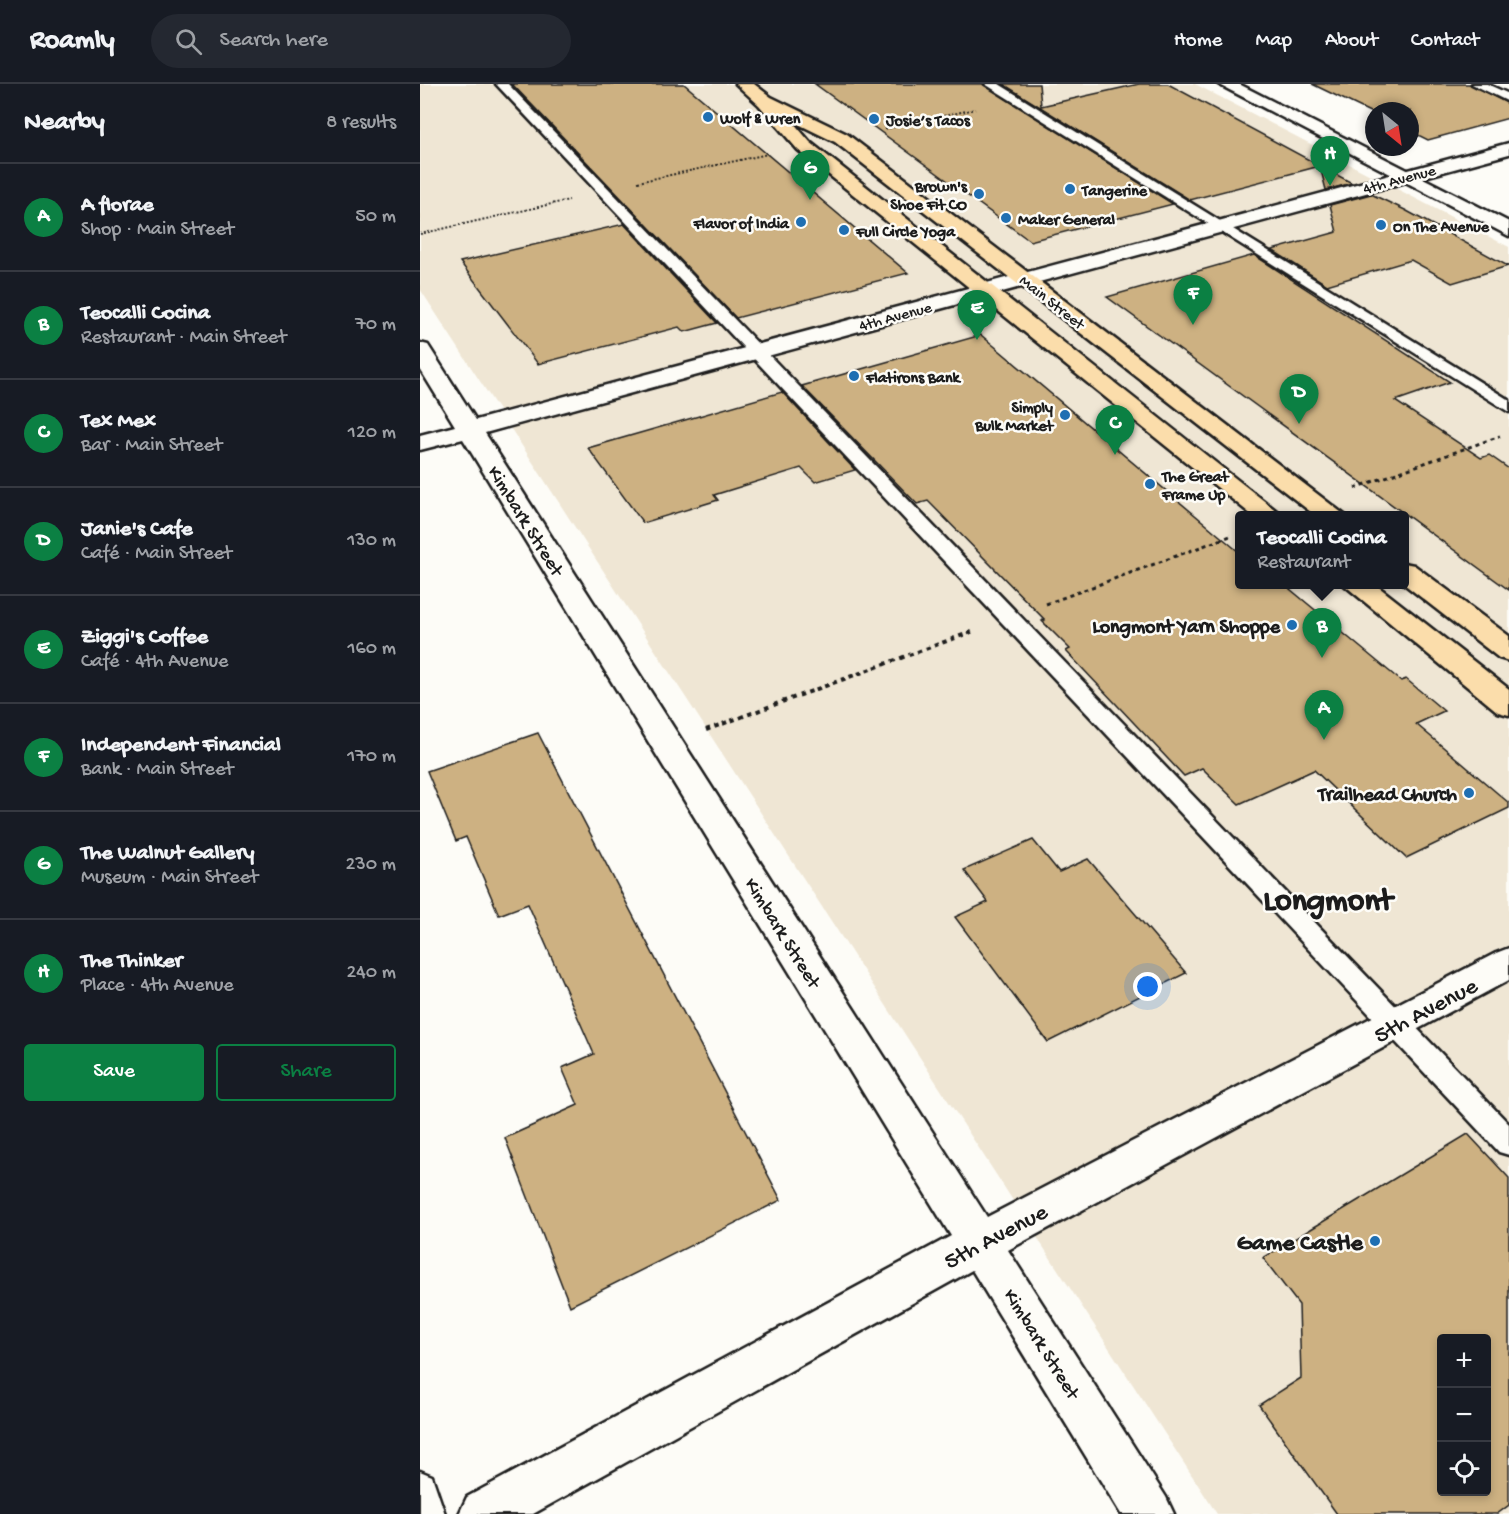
<!DOCTYPE html>
<html lang="en">
<head>
<meta charset="utf-8">
<style>
  body { margin:0; font-family:"Gochi Hand",sans-serif; background:#242831; color:#f1f3f6 }
  .controls { position:absolute; right:18px; bottom:18px; display:grid; overflow:hidden; border-radius:6px; box-shadow:0 3px 9px #0003 }
  .controls button { width:54px; height:54px; display:grid; place-items:center; padding:0; border:0; border-bottom:2px solid #363941; background:#171b24; color:#f1f3f6; font:30px sans-serif }
  .compass { position:absolute; left:945px; top:18px; width:54px; height:54px; border-radius:50%; background:#171b24; box-shadow:0 3px 9px #0003; rotate:150deg }
  .you { position:absolute; left:728px; top:903px; width:21px; height:21px; margin:-15px; border:4px solid #fff; border-radius:50%; background:#1a73e8; box-shadow:0 0 0 9px #1a73e833 }
  .badge { display:grid; place-items:center; width:39px; height:39px; border-radius:50%; background:#0b8043; color:#fff; font-size:20px; font-weight:700 }
  .pin { position:absolute; translate:-50% -50px; filter:drop-shadow(0 2px 3px #0008) }
  .pin::after { content:''; position:absolute; top:32px; width:21px; height:18px; background:inherit; clip-path:polygon(0 0,100% 0,50% 100%) }
  .popup { position:absolute; left:815px; top:427px; width:174px; height:78px; box-sizing:border-box; display:grid; place-content:center; border-radius:6px; background:#171b24; filter:drop-shadow(0 2px 4px #0005); font-size:20px; white-space:nowrap; color:#9ea1a6 }
  .popup b { font-size:22px; color:#f1f3f6 }
  .popup::after { content:''; position:absolute; left:50%; top:100%; margin-left:-12px; border:12px solid transparent; border-top-color:#171b24 }
  .list { margin:0; padding:0; list-style:none }
  h2 { display:flex; justify-content:space-between; align-items:center; height:78px; margin:0; padding:0 24px; font-size:26px }
  h2 small { font-size:20px; font-weight:400; color:#9ea1a6 }
  .list li { display:grid; grid-template-columns:39px 1fr auto; gap:18px; align-items:center; box-sizing:border-box; height:108px; padding:0 24px; border-top:2px solid #363941 }
  .list b { display:block; font-size:22px; white-space:nowrap }
  .list p { margin:0; font-size:20px; white-space:nowrap; color:#9ea1a6 }
  .list em { font-size:20px; font-style:normal; color:#9ea1a6 }
  .actions { display:flex; gap:12px; padding:18px 24px }
  .actions a { flex:1; padding:14px 0; border:2px solid #0b8043; border-radius:6px; text-align:center; font-size:21px; color:#0b8043 }
  .actions .main { background:#0b8043; color:#fff }
  .icon { flex:none; width:33px; height:33px; fill:none; stroke:currentColor; stroke-width:2; stroke-linecap:round; stroke-linejoin:round }
  .map { position:relative; flex:none; width:1089px; height:1430px; overflow:hidden }
  header { display:flex; align-items:center; gap:36px; box-sizing:border-box; height:84px; padding:0 30px; background:#171b24; border-bottom:2px solid #363941 }
  header strong { font-size:28px }
  nav { display:flex; gap:33px; margin-inline-start:auto; font-size:21px }
  .search { width:420px; height:54px; background:#242831; display:flex; align-items:center; gap:15px; box-sizing:border-box; padding:0 21px; border-radius:33px; color:#9ea1a6; font-size:22px }
  main { display:flex }
  aside { flex:1; background:#171b24 }
  .map>svg:first-child { display:block }
</style>
</head>
<body>
<header>
<strong>Roamly</strong>
<div class="search"><svg class="icon" aria-label="search" viewBox="0 0 24 24"><circle cx="10" cy="10" r="6"/><path d="M15 15l6 6"/></svg>Search here</div>
<nav><a>Home</a><a>Map</a><a>About</a><a>Contact</a></nav>
</header>
<main>
<aside>
<h2>Nearby<small>8 results</small></h2>
<ul class="list">
<li><span class="badge">A</span><div><b>A florae</b><p>Shop · Main Street</p></div><em>50 m</em></li>
<li><span class="badge">B</span><div><b>Teocalli Cocina</b><p>Restaurant · Main Street</p></div><em>70 m</em></li>
<li><span class="badge">C</span><div><b>Tex Mex</b><p>Bar · Main Street</p></div><em>120 m</em></li>
<li><span class="badge">D</span><div><b>Janie's Cafe</b><p>Café · Main Street</p></div><em>130 m</em></li>
<li><span class="badge">E</span><div><b>Ziggi's Coffee</b><p>Café · 4th Avenue</p></div><em>160 m</em></li>
<li><span class="badge">F</span><div><b>Independent Financial</b><p>Bank · Main Street</p></div><em>170 m</em></li>
<li><span class="badge">G</span><div><b>The Walnut Gallery</b><p>Museum · Main Street</p></div><em>230 m</em></li>
<li><span class="badge">H</span><div><b>The Thinker</b><p>Place · 4th Avenue</p></div><em>240 m</em></li>
</ul>
<div class="actions"><a class="main">Save</a><a>Share</a></div>
</aside>
<div class="map">
<svg width="1089" height="1430" viewBox="0 0 1089 1430">
  <rect width="100%" height="100%" fill="#fdfcf7"/>
  <filter id="ink" filterUnits="userSpaceOnUse"><feTurbulence type="fractalNoise" baseFrequency=".0167" numOctaves="2"/><feDisplacementMap in="SourceGraphic" scale="12" xChannelSelector="R" yChannelSelector="G"/><feConvolveMatrix kernelMatrix="1 2 1 2 8 2 1 2 1" color-interpolation-filters="sRGB"/></filter>
  <g filter="url(#ink)">
    <!-- built -->
    <path fill="#efe6d4" fill-rule="evenodd" d="M 0,0 L 775,0 L 1089,163 L 1089,1430 L 797,1430 L 0,205 ZM 820,432 L 984,432 L 984,500 L 820,500 ZM 1022,1254 L 1066,1254 L 1066,1408 L 1022,1408 Z"/>
    <!-- building -->
    <g fill="#cdb182" stroke="#1c1c1c" stroke-width="1.5" fill-rule="evenodd">
      <path d="M 92,0 L 264,0 L 488,189 L 316,234 Z"/>
      <path d="M 395,0 L 563,0 L 753,120 L 610,157 Z"/>
      <path d="M 583,0 L 619,0 L 621,22 L 719,0 L 748,0 L 932,99 L 906,106 L 900,82 L 770,116 Z"/>
      <path d="M 892,0 L 1050,0 L 1089,20 L 1089,34 L 1008,56 L 990,47 L 990,27 L 954,27 L 954,30 Z"/>
      <path d="M 951,110 L 985,126 L 1088,182 L 1032,199 L 991,176 L 907,201 L 852,166 L 917,148 L 910,121 Z"/>
      <path d="M 204,140 L 297,239 L 264,248 L 259,243 L 118,280 L 40,178 Z"/>
      <path d="M 834,171 L 1030,298 L 975,317 L 1061,374 L 1069,371 L 1089,385 L 1089,506 L 687,213 Z"/>
      <path d="M 561,251 L 819,468 L 819,501 L 865,501 L 981,597 L 986,595 L 1024,627 L 996,640 L 1089,719 L 1089,724 L 986,774 L 894,686 L 819,720 L 782,684 L 764,692 L 646,567 L 650,565 L 622,537 L 625,536 L 508,417 L 497,420 L 382,302 Z"/>
      <path d="M 362,308 L 435,386 L 395,398 L 381,384 L 294,411 L 298,416 L 223,439 L 168,364 Z"/>
      <path d="M 118,649 L 361,1116 L 150,1222 L 85,1054 L 158,1021 L 142,984 L 174,970 L 108,820 L 79,831 L 46,753 L 36,757 L 7,687 Z"/>
      <path d="M 613,756 L 639,788 L 668,775 L 766,889 L 628,958 L 535,833 L 568,818 L 544,786 Z"/>
      <path d="M 1048,1050 L 1089,1094 L 1089,1421 L 1077,1430 L 917,1430 L 839,1321 L 881,1294 L 879,1221 L 843,1174 ZM 1022,1254 L 1066,1254 L 1066,1407 L 1022,1407 Z"/>
    </g>
    <g fill="none" stroke-linecap="round" stroke-linejoin="round">
      <defs>
        <g id="service">
          <path d="M 76,0 L 88,0 L 1089,1040 L 1089,1071 L 1079,1068 Z"/>
          <path d="M 565,0 L 579,0 L 1089,316 L 1089,328 Z"/>
          <path d="M 1052,0 L 1067,0 L 1089,10 L 1089,18 Z"/>
          <path d="M 0,1387 L 12,1392 L 25,1430 L 0,1430 Z"/>
        </g>
        <path id="minor" d="M 1089,59 L 1089,70 L 65,349 L 567,1133 L 1076,869 L 1089,864 L 1089,896 L 588,1166 L 746,1413 L 754,1430 L 701,1430 L 552,1186 L 113,1430 L 39,1430 L 47,1413 L 531,1152 L 43,355 L 0,366 L 0,351 L 35,342 L 0,285 L 0,259 L 8,261 L 56,336 Z"/>
        <path id="tertiary" d="M 798,0 L 819,0 L 1089,138 L 1089,152 Z"/>
        <g id="trunk">
          <path d="M 316,0 L 334,0 L 351,13 L 427,50 L 926,432 L 896,432 L 415,58 L 372,37 L 390,58 L 863,432 L 833,432 L 378,66 L 339,21 Z"/>
          <path d="M 984,479 L 994,481 L 1089,552 L 1089,577 L 1079,574 L 984,500 Z"/>
          <path d="M 923,500 L 955,500 L 1089,605 L 1089,631 L 1078,628 Z"/>
        </g>
      </defs>
      <!-- service casing -->
      <use href="#service" stroke="#1c1c1c" stroke-width="5"/>
      <!-- minor casing -->
      <use href="#minor" stroke="#1c1c1c" stroke-width="5"/>
      <!-- tertiary casing -->
      <use href="#tertiary" stroke="#1c1c1c" stroke-width="5"/>
      <!-- trunk casing -->
      <use href="#trunk" stroke="#1c1c1c" stroke-width="5"/>
      <!-- path-far2 -->
      <g stroke="#1c1c1c" stroke-width="2" stroke-dasharray="2 2" stroke-linecap="butt">
        <path d="M 465,45 L 555,25"/>
        <path d="M 218,98 L 348,70"/>
        <path d="M 0,150 L 149,116"/>
      </g>
      <!-- path-far1 -->
      <g stroke="#1c1c1c" stroke-width="3" stroke-dasharray="4 4" stroke-linecap="butt">
        <path d="M 935,404 L 1080,352"/>
        <path d="M 626,520 L 813,451"/>
      </g>
      <!-- path -->
      <path stroke="#1c1c1c" stroke-width="4" stroke-dasharray="4.5 4.5" stroke-linecap="butt" d="M 286,646 L 554,547"/>
      <!-- service -->
      <use href="#service" fill="#fdfcf7" fill-rule="evenodd"/>
      <!-- minor -->
      <use href="#minor" fill="#fdfcf7" fill-rule="evenodd"/>
      <!-- tertiary -->
      <use href="#tertiary" fill="#fdfcf7" fill-rule="evenodd"/>
      <!-- trunk -->
      <use href="#trunk" fill="#fbddab" fill-rule="evenodd"/>
    </g>
  </g>
  <!-- markers -->
  <g fill="#1f6fb2" stroke="#fdfcf7" stroke-width="2">
    <circle cx="288" cy="33" r="6"/>
    <circle cx="454" cy="35" r="6"/>
    <circle cx="650" cy="105" r="6"/>
    <circle cx="559" cy="110" r="6"/>
    <circle cx="586" cy="134" r="6"/>
    <circle cx="381" cy="138" r="6"/>
    <circle cx="961" cy="141" r="6"/>
    <circle cx="424" cy="146" r="6"/>
    <circle cx="434" cy="292" r="6"/>
    <circle cx="645" cy="331" r="6"/>
    <circle cx="730" cy="400" r="6"/>
    <circle cx="872" cy="541" r="6"/>
    <circle cx="1049" cy="709" r="6"/>
    <circle cx="955" cy="1157" r="6"/>
  </g>
  <g text-anchor="middle" stroke-width="5" stroke-linejoin="round" paint-order="stroke">
    <!-- far-poi labels -->
    <g font-size="16" font-weight="bold" fill="#1c1c1c" stroke="#fdfcf7" text-anchor="start">
      <text x="300" y="39">Wolf &amp; Wren</text>
      <text x="466" y="41">Josie’s Tacos</text>
      <text x="547" y="107" text-anchor="end">Brown's<tspan x="547" dy="18">Shoe Fit CO</tspan></text>
      <text x="662" y="111">Tangerine</text>
      <text x="598" y="140">Maker General</text>
      <text x="369" y="144" text-anchor="end">Flavor of India</text>
      <text x="973" y="147">On The Avenue</text>
      <text x="436" y="152">Full Circle Yoga</text>
      <text x="446" y="298">Flatirons Bank</text>
      <text x="633" y="328" text-anchor="end">Simply<tspan x="633" dy="18">Bulk Market</tspan></text>
      <text x="742" y="397">The Great<tspan x="742" dy="18">Frame Up</tspan></text>
    </g>
    <!-- far-street labels -->
    <g font-size="16" fill="#1c1c1c" stroke="#fdfcf7">
      <text transform="translate(979 94) rotate(-15)" y="6">4th Avenue</text>
      <text transform="translate(633 217) rotate(38)" y="6">Main Street</text>
      <text transform="translate(475 231) rotate(-15)" y="6">4th Avenue</text>
    </g>
    <!-- street labels -->
    <g font-size="20" fill="#1c1c1c" stroke="#fdfcf7">
      <text transform="translate(107 436) rotate(58)" y="7">Kimbark Street</text>
      <text transform="translate(364 848) rotate(58)" y="7">Kimbark Street</text>
      <text transform="translate(623 1259) rotate(58)" y="7">Kimbark Street</text>
    </g>
    <!-- poi labels -->
    <g font-size="20" font-weight="bold" fill="#1c1c1c" stroke="#fdfcf7" text-anchor="end">
      <text x="860" y="548">Longmont Yarn Shoppe</text>
      <text x="1037" y="716">Trailhead Church</text>
    </g>
    <!-- near-street labels -->
    <g font-size="24" fill="#1c1c1c" stroke="#fdfcf7">
      <text transform="translate(1005 925) rotate(-28)" y="8">5th Avenue</text>
      <text transform="translate(575 1151) rotate(-28)" y="8">5th Avenue</text>
    </g>
    <!-- near-poi labels -->
    <g font-size="24" font-weight="bold" fill="#1c1c1c" stroke="#fdfcf7" text-anchor="end">
      <text x="943" y="1165">Game Castle</text>
    </g>
    <!-- town labels -->
    <g font-size="32" font-weight="bold" fill="#1c1c1c" stroke="#fdfcf7">
      <text x="908" y="825">Longmont</text>
    </g>
  </g>
</svg>
<div class="controls">
<button>+</button>
<button>−</button>
<button><svg class="icon" aria-label="locate" viewBox="0 0 24 24"><circle cx="12" cy="12" r="6"/><path d="M12 2v4M12 18v4M2 12h4M18 12h4"/></svg></button>
</div>
<svg class="compass" viewBox="-18 -18 36 36"><path d="M0-13l5 13h-10z" fill="#e53935"/><path d="M0 13l5-13h-10z" fill="#9ea1a6"/></svg>
<div class="you"></div>
<div class="pin badge" style="left:904px;top:656px">A</div>
<div class="pin badge" style="left:902px;top:574px">B</div>
<div class="popup"><b>Teocalli Cocina</b>Restaurant</div>
<div class="pin badge" style="left:695px;top:371px">C</div>
<div class="pin badge" style="left:879px;top:340px">D</div>
<div class="pin badge" style="left:557px;top:256px">E</div>
<div class="pin badge" style="left:773px;top:241px">F</div>
<div class="pin badge" style="left:390px;top:116px">G</div>
<div class="pin badge" style="left:910px;top:102px">H</div>
</div>
</main>
</body>
</html>
